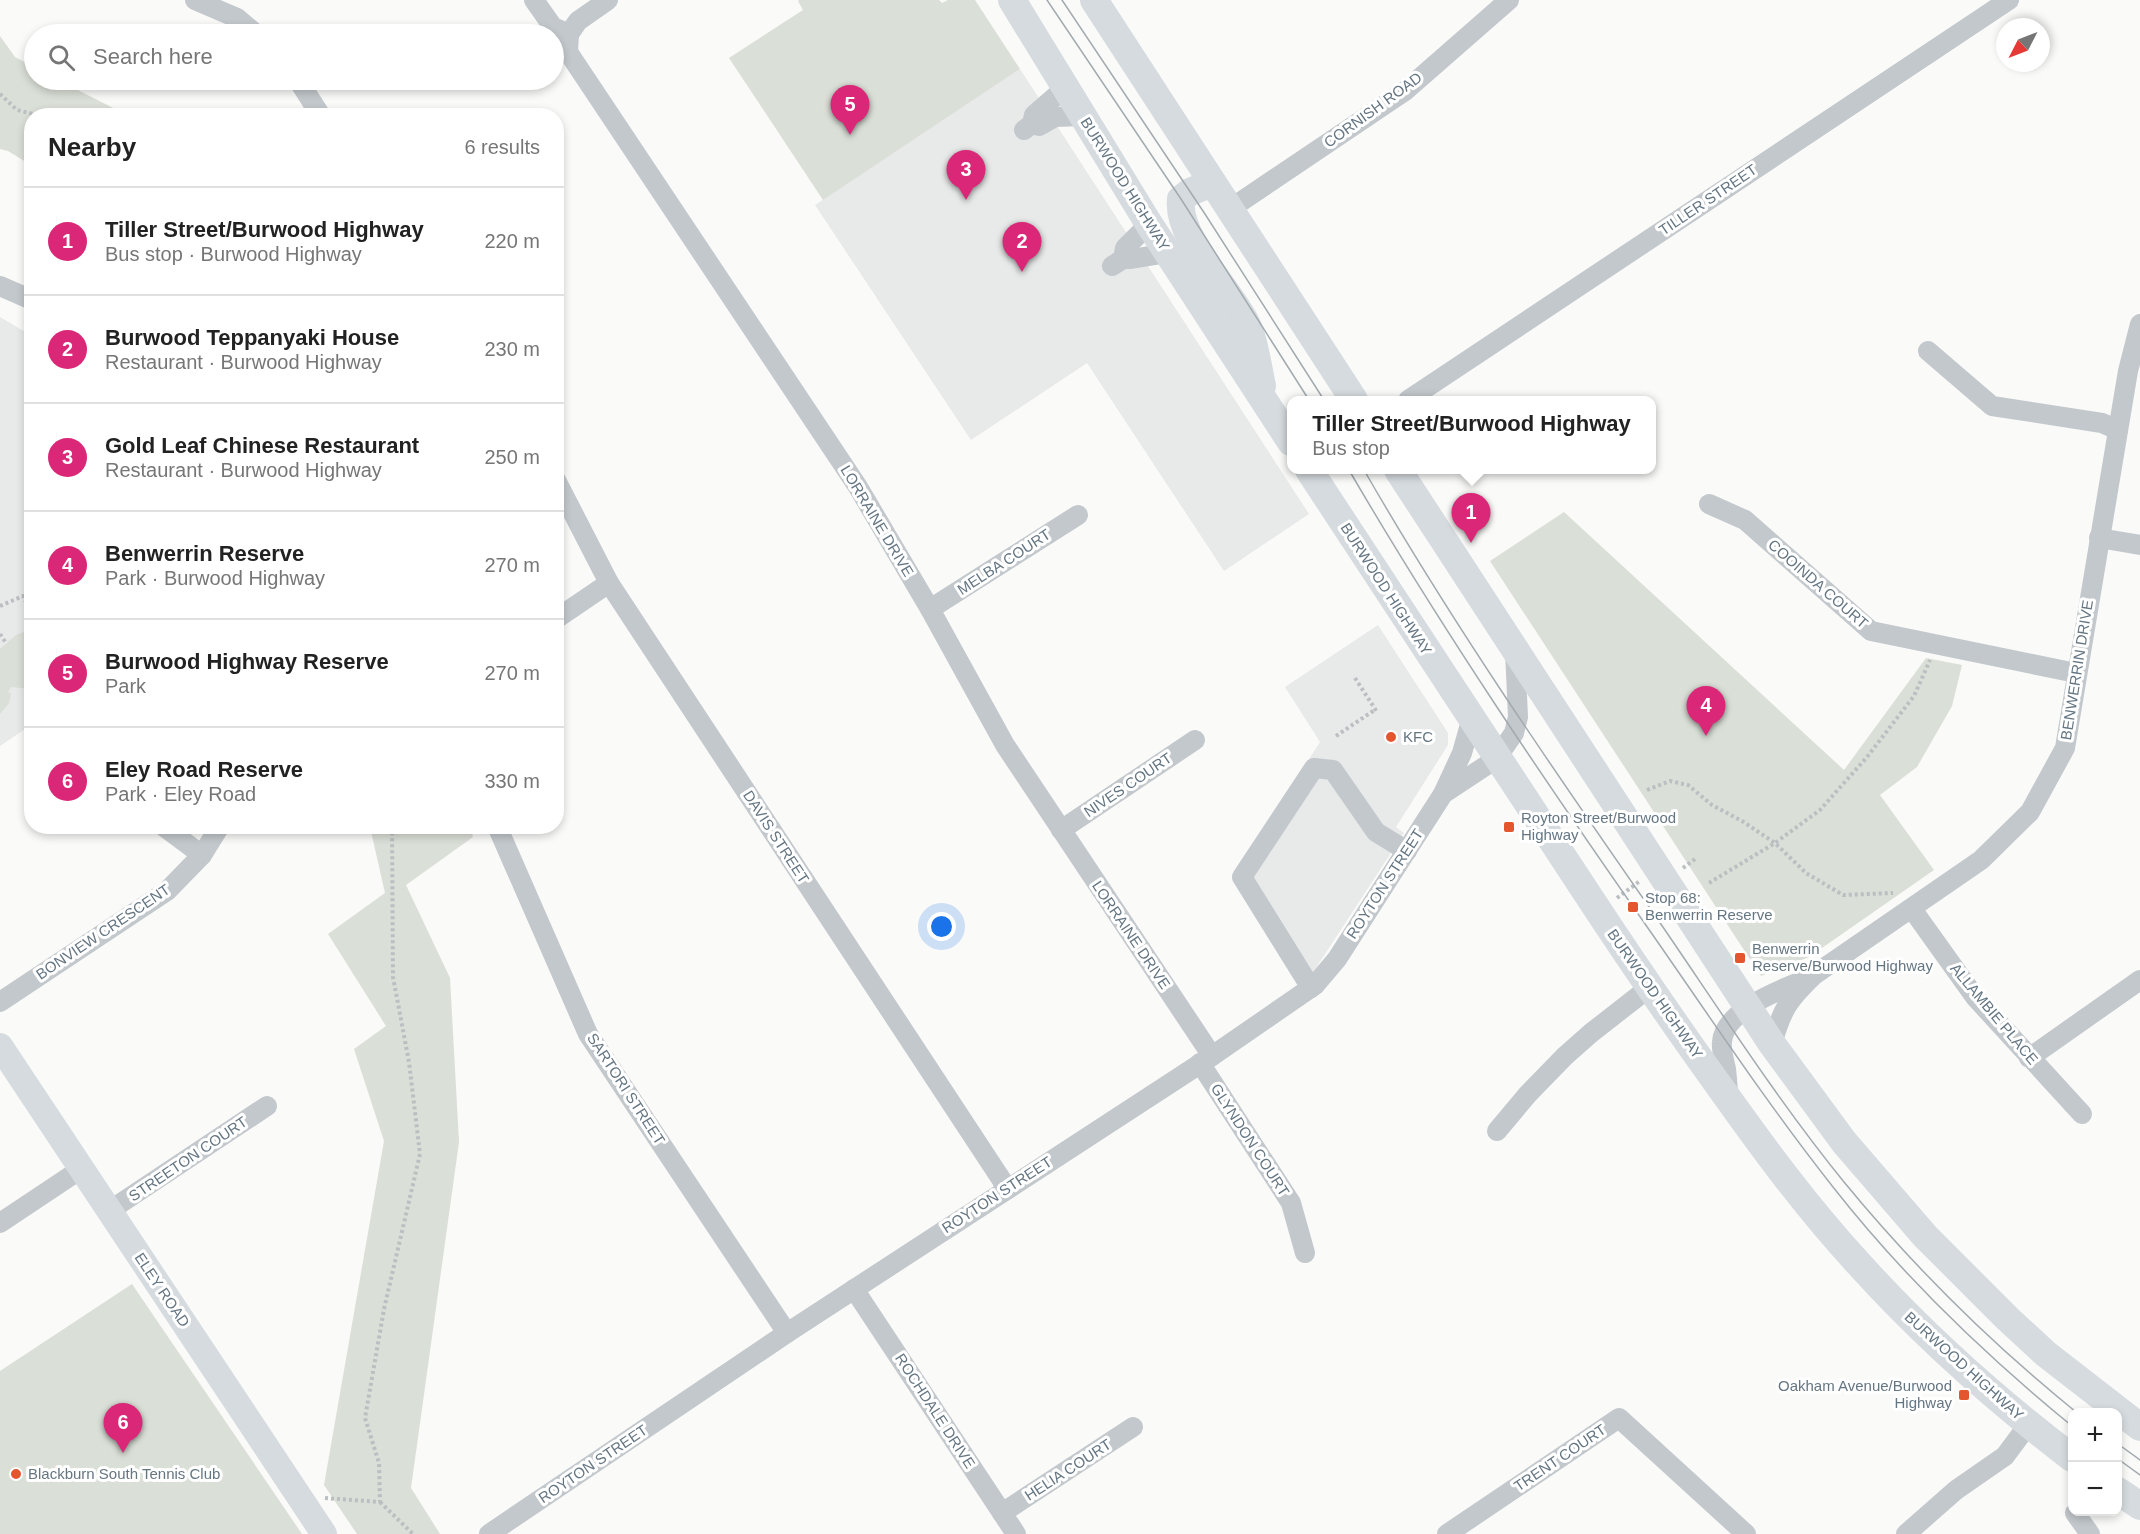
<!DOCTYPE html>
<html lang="en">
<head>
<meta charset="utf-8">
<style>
  body { margin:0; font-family:Arial,sans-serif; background:#f6f6f6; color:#222 }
  .controls { position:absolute; right:18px; bottom:18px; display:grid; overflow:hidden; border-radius:12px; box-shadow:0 3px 9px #0003 }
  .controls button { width:54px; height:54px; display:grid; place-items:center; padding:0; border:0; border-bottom:2px solid #e0e0e0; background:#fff; color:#222; font:30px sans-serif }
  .compass { position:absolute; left:1996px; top:18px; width:54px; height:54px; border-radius:50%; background:#fff; box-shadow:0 3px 9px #0003; rotate:228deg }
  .you { position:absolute; left:942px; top:927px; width:21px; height:21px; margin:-15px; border:4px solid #fff; border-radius:50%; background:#1a73e8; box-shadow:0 0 0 9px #1a73e833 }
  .badge { display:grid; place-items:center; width:39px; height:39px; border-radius:50%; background:#db2777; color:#fff; font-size:20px; font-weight:700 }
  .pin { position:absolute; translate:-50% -50px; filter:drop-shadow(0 2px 3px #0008) }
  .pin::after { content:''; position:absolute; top:32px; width:21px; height:18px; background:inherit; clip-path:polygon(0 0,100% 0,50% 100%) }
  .popup { position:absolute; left:1287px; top:396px; width:369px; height:78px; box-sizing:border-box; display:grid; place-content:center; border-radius:12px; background:#fff; filter:drop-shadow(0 2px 4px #0005); font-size:20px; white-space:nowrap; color:#767676 }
  .popup b { font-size:22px; color:#222 }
  .popup::after { content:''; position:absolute; left:50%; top:100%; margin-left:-12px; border:12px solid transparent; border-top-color:#fff }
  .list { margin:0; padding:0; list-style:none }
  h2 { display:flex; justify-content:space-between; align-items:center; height:78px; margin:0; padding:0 24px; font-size:26px }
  h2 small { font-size:20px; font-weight:400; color:#767676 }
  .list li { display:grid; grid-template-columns:39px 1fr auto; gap:18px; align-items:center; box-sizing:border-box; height:108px; padding:0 24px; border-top:2px solid #e0e0e0 }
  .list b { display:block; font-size:22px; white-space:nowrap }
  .list p { margin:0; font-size:20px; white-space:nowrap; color:#767676 }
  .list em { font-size:20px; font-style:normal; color:#767676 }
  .icon { flex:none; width:33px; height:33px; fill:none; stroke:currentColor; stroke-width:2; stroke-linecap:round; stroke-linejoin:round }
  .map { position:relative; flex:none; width:2140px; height:1534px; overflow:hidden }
  .search { position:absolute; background:#fff; box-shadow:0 3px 9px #0003; left:24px; top:24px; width:540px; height:66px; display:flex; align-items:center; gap:15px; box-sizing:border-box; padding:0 21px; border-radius:33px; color:#767676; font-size:22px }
  .panel { position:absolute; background:#fff; box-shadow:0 3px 9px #0003; left:24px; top:108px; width:540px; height:726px; border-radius:24px }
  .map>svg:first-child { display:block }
</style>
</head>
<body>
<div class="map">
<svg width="2140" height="1534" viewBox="0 0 2140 1534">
  <rect width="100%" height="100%" fill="#fafaf8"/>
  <!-- built -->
  <g fill="#e8e9e9">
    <path d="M 1020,69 L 1309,514 L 1224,571 L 1087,363 L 971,440 L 815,205 Z"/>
    <path d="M 0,317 L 32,336 L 31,725 L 0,746 Z"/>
    <path d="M 1378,625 L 1448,733 L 1448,745 L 1396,827 L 1404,833 L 1312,974 L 1234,877 L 1320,742 L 1285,687 Z"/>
  </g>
  <!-- green -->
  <g fill="#dadfd7">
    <path d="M 799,0 L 939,0 L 942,3 L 948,0 L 975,0 L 1020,69 L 823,200 L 729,58 L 803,10 L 798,1 Z"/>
    <path d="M 0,36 L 15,57 L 34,67 L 34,80 L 58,80 L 127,115 L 32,116 L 31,165 L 8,151 L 0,149 Z"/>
    <path d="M 1564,512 L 1844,770 L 1926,658 L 1962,665 L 1952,706 L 1917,767 L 1880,795 L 1934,870 L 1809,957 L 1761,976 L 1490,561 Z"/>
    <path d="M 31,629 L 31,689 L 11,687 L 8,692 L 11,694 L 9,703 L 0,714 L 0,649 L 16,635 Z"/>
    <path d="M 370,827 L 470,827 L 473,837 L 406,885 L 450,978 L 459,1142 L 411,1488 L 440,1534 L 357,1534 L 324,1485 L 384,1141 L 354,1049 L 386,1026 L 328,934 L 385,893 Z"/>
    <path d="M 132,1284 L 302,1534 L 0,1534 L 0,1371 Z"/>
  </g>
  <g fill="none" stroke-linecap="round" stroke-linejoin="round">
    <!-- path -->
    <g stroke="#bbbfc2" stroke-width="4" stroke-dasharray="3 3" stroke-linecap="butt">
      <path d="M 0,94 L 17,110 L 41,116"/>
      <path d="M 0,606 L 23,596 L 32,615"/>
      <path d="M 0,634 L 6,643"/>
      <path d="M 1355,678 L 1377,712"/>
      <path d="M 1336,736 L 1376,709"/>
      <path d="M 1647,790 L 1670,781 L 1688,785 L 1712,805 L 1742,821 L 1775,843 L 1806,873 L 1843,895 L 1893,893"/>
      <path d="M 1683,868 L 1695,859"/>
      <path d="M 1709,883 L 1775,843 L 1820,810 L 1867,757 L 1914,696 L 1930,660"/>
      <path d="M 1617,898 L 1640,881"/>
      <path d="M 325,1498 L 380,1502 L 379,1463 L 365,1418 L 384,1309 L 420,1154 L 409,1062 L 393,977 L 392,826"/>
      <path d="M 380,1502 L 413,1534"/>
    </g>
    <!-- minor -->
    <g stroke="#c3c8cc" stroke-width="20">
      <path d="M 195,0 L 237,18 L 256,34"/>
      <path d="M 534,0 L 553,27 L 569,34 L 568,52 L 858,487 L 930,609 L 1005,745 L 1212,1056"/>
      <path d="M 569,34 L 578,21 L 608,0"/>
      <path d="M 298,80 L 321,116"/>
      <path d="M 1032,124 L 1039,126 L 1055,117 L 1082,116"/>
      <path d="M 1024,130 L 1032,124 L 1034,115 L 1065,88"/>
      <path d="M 1230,209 L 1405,91 L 1509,0"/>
      <path d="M 1123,259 L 1125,248 L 1149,224"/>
      <path d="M 1112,266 L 1123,259 L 1131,259 L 1168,253"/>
      <path d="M 0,286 L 32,300"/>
      <path d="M 1928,351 L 1992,406 L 2102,423 L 2118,430"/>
      <path d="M 1408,400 L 2009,0"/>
      <path d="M 556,480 L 609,583 L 1007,1188"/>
      <path d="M 1709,504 L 1745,520 L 1871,631 L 2076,673"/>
      <path d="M 2099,538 L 2140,545"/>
      <path d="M 930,609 L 1078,515"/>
      <path d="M 556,619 L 609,583"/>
      <path d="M 1443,794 L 1496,759 L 1514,733 L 1518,717 L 1515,651"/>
      <path d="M 163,826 L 202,855"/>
      <path d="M 497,826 L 588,1034 L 787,1333"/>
      <path d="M 1061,830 L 1195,740"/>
      <path d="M 1912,909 L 1975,997 L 2082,1114"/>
      <path d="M 1311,988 L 1242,877 L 1314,768 L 1333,770 L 1376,832 L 1407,851"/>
      <path d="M 0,1002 L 167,891 L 202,855 L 220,826"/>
      <path d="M 1772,1044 C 1782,1009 1788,1000 1814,975 L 1981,860 L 2030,812 L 2065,748 L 2128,371 L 2140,324"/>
      <path d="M 2029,1058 L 2140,980"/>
      <path d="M 1200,1063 L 1291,1203 L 1305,1253"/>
      <path d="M 1728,1097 C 1728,1087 1727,1078 1726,1069 C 1724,1060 1721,1050 1722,1042 C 1724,1011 1779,990 1804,980"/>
      <path d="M 1497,1131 L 1528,1094 L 1565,1056 L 1591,1033 L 1650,987"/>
      <path d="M 109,1211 L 267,1106"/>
      <path d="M 0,1223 L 81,1169"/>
      <path d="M 854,1289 L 1016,1534"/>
      <path d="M 1002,1513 L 1133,1427"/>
      <path d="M 2075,1513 L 2090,1534"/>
      <path d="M 489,1534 L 787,1333 L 1212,1056 L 1315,985 L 1337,959 L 1443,794 L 1462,753 L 1471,721"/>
      <path d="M 1447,1534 L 1619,1418 L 1746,1534"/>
      <path d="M 1906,1534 L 1956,1490 L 2005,1456 L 2028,1425"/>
    </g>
    <!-- major -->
    <path stroke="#d6dbdf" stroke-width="26" d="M 0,1046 L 324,1534"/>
    <!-- highway -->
    <g stroke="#d6dbdf" stroke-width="28">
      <path d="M 1012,0 L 1149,224 L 1291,442"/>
      <path d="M 1094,0 L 1354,400"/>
      <path d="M 1212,183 L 1190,192 L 1181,199 C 1176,239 1231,290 1248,327 C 1255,343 1258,368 1262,386"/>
      <path d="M 1309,470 C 1400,611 1493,751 1586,892 C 1630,959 1675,1025 1722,1090 C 1764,1149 1808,1209 1858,1263 C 1923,1335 1996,1400 2072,1458"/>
      <path d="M 1398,470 L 1772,1044 L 1844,1142 L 1925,1236 L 2008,1319 L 2046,1354 L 2140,1427"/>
      <path d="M 2118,1491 L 2140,1506"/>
    </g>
    <!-- tram -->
    <g stroke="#a2aab0" stroke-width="1.5">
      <path d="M 1047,0 L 1181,199 L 1309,400"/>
      <path d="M 1062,0 L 1205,214 L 1324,400"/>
      <path d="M 1349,470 C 1441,628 1545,781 1650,931 C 1710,1017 1768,1105 1833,1187 C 1902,1275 1985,1355 2072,1426"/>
      <path d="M 1364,470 C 1452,623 1553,769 1654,914 C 1716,1004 1775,1097 1844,1182 C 1913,1266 1992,1344 2076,1412"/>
      <path d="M 2118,1444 L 2140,1460"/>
      <path d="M 2118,1459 L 2140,1475"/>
    </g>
  </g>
  <!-- markers -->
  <g fill="#e4572e" stroke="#fff" stroke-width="2">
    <circle cx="1391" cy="737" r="6"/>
    <rect x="1503" y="821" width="12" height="12" rx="3"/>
    <rect x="1627" y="901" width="12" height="12" rx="3"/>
    <rect x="1734" y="952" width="12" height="12" rx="3"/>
    <rect x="1958" y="1389" width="12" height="12" rx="3"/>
    <circle cx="16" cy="1474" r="6"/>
  </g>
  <g text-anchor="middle" stroke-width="6" stroke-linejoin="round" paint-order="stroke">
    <!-- street labels -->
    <g font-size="15" fill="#657683" stroke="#fff">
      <text transform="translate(1373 110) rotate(-36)" y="5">CORNISH ROAD</text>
      <text transform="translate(1125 184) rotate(58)" y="5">BURWOOD HIGHWAY</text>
      <text transform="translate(1708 200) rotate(-34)" y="5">TILLER STREET</text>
      <text transform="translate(877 521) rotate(59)" y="5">LORRAINE DRIVE</text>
      <text transform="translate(1004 562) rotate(-33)" y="5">MELBA COURT</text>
      <text transform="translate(1818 584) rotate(41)" y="5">COOINDA COURT</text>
      <text transform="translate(1386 589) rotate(57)" y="5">BURWOOD HIGHWAY</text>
      <text transform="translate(2077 670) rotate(-81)" y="5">BENWERRIN DRIVE</text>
      <text transform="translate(1128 785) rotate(-34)" y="5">NIVES COURT</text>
      <text transform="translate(776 837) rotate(57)" y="5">DAVIS STREET</text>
      <text transform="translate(1385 884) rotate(-57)" y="5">ROYTON STREET</text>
      <text transform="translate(103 932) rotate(-34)" y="5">BONVIEW CRESCENT</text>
      <text transform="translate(1131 935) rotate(56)" y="5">LORRAINE DRIVE</text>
      <text transform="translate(1655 994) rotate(55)" y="5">BURWOOD HIGHWAY</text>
      <text transform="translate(1994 1014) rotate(50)" y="5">ALLAMBIE PLACE</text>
      <text transform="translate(626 1089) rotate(57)" y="5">SARTORI STREET</text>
      <text transform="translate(1250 1140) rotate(57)" y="5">GLYNDON COURT</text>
      <text transform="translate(188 1159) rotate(-34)" y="5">STREETON COURT</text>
      <text transform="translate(997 1195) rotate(-33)" y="5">ROYTON STREET</text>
      <text transform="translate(162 1290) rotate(56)" y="5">ELEY ROAD</text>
      <text transform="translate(1964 1366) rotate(42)" y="5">BURWOOD HIGHWAY</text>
      <text transform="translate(935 1411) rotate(57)" y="5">ROCHDALE DRIVE</text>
      <text transform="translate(1560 1458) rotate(-34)" y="5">TRENT COURT</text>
      <text transform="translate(593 1464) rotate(-34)" y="5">ROYTON STREET</text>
      <text transform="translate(1068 1470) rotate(-33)" y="5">HELIA COURT</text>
    </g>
    <!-- poi labels -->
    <g font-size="15" fill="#657683" stroke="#fff" text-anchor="start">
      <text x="1403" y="742">KFC</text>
      <text x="1521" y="823">Royton Street/Burwood<tspan x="1521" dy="17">Highway</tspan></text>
      <text x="1645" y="903">Stop 68:<tspan x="1645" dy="17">Benwerrin Reserve</tspan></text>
      <text x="1752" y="954">Benwerrin<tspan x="1752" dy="17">Reserve/Burwood Highway</tspan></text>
      <text x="1952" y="1391" text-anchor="end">Oakham Avenue/Burwood<tspan x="1952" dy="17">Highway</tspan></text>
      <text x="28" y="1479">Blackburn South Tennis Club</text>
    </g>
  </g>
</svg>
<div class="controls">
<button>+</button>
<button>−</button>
</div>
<svg class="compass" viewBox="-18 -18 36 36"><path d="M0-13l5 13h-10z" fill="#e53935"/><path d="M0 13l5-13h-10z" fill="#767676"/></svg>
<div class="you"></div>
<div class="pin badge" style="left:1471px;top:543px">1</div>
<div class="popup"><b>Tiller Street/Burwood Highway</b>Bus stop</div>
<div class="pin badge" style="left:1022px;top:272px">2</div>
<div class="pin badge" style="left:966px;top:200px">3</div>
<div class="pin badge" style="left:1706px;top:736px">4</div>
<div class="pin badge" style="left:850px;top:135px">5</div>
<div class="pin badge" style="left:123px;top:1453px">6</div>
<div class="search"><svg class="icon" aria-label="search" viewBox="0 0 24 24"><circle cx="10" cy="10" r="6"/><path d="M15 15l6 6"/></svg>Search here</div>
<section class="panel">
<h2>Nearby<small>6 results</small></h2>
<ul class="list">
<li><span class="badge">1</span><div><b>Tiller Street/Burwood Highway</b><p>Bus stop · Burwood Highway</p></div><em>220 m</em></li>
<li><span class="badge">2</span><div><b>Burwood Teppanyaki House</b><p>Restaurant · Burwood Highway</p></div><em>230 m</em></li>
<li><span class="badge">3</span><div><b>Gold Leaf Chinese Restaurant</b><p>Restaurant · Burwood Highway</p></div><em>250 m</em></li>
<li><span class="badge">4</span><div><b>Benwerrin Reserve</b><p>Park · Burwood Highway</p></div><em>270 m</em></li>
<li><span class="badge">5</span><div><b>Burwood Highway Reserve</b><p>Park</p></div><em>270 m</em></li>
<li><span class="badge">6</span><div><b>Eley Road Reserve</b><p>Park · Eley Road</p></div><em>330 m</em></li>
</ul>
</section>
</div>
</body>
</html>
